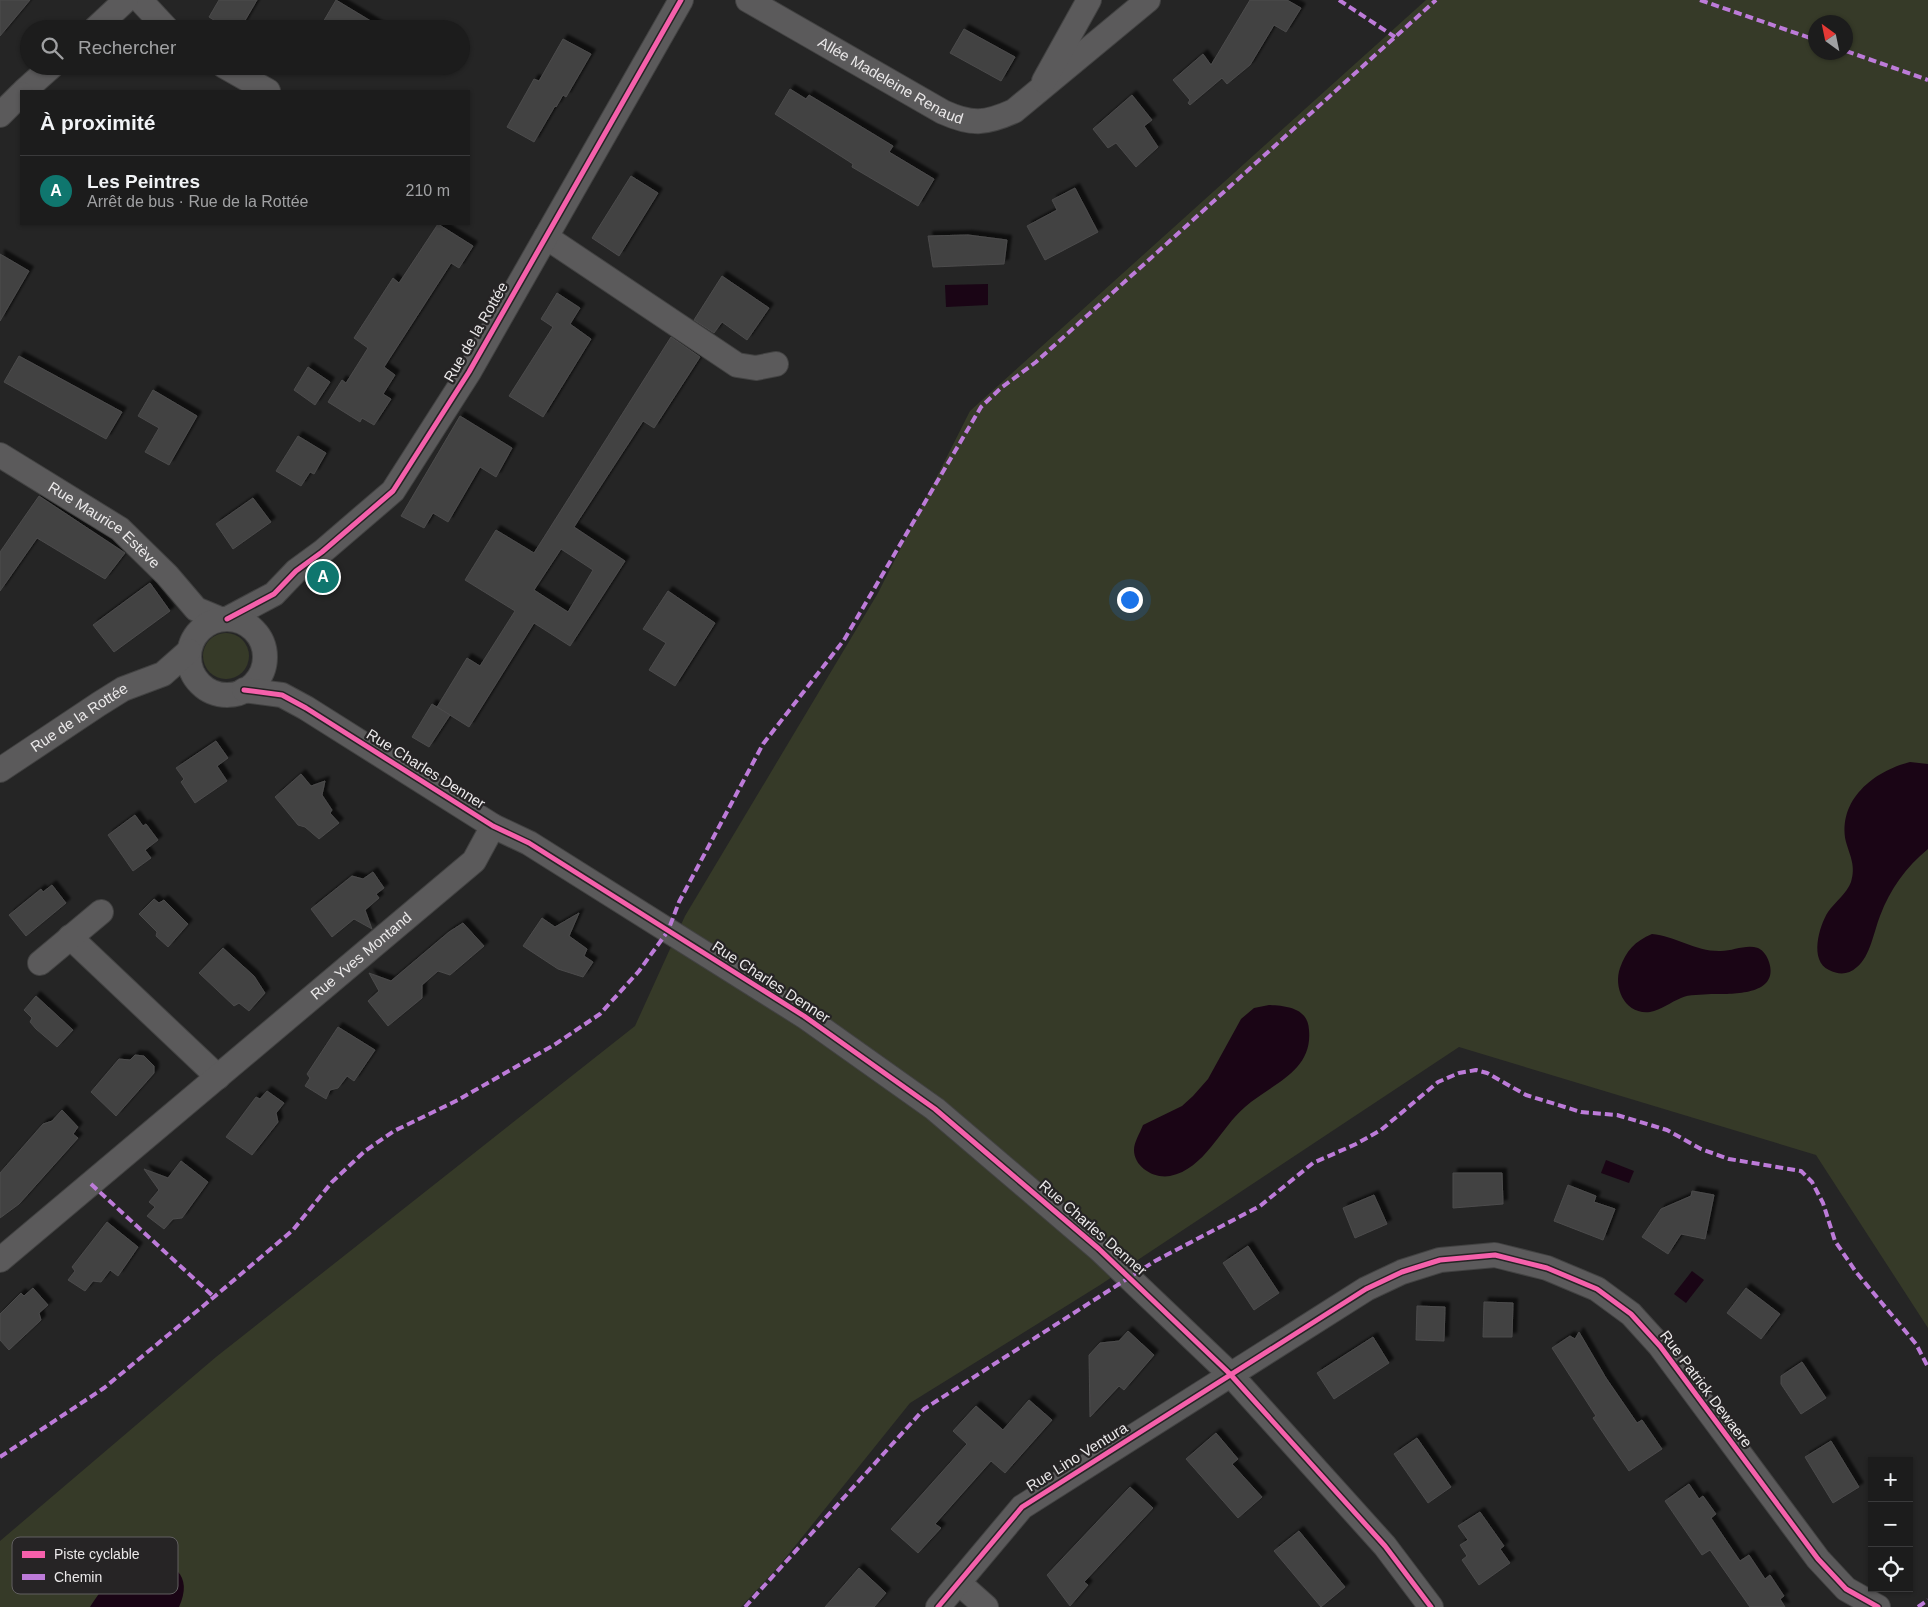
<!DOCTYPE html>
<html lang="fr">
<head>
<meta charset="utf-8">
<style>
  body { margin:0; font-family:Helvetica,sans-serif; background:#292929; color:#f1f3f6 }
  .controls { position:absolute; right:15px; bottom:15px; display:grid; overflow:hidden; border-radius:0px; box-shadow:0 1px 4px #0004 }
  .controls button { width:45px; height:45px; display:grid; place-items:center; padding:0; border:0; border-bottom:1px solid #3a3a3b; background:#1c1c1c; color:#f1f3f6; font:25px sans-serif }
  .compass { position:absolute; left:1808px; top:15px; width:45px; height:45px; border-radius:50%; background:#1c1c1c; box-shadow:0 1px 4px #0004; rotate:327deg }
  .you { position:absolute; left:1129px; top:599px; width:18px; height:18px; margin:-12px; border:4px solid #fff; border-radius:50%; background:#1a73e8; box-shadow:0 0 0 8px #1a73e833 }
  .badge { display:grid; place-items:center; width:32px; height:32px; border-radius:50%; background:#0f766e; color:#fff; font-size:16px; font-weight:700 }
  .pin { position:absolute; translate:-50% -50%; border:2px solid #fff; box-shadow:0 1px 5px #0006 }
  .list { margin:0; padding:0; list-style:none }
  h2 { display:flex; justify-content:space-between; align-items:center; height:65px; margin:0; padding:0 20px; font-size:21px }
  h2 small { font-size:16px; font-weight:400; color:#a0a1a3 }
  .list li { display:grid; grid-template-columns:32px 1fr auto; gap:15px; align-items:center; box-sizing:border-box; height:70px; padding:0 20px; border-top:1px solid #3a3a3b }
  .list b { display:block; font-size:19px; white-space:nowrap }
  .list p { margin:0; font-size:16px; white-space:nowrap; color:#a0a1a3 }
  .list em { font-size:16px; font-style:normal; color:#a0a1a3 }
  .icon { flex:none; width:28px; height:28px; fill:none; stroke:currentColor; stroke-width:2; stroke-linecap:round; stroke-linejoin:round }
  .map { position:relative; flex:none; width:1928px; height:1607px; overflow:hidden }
  .search { position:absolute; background:#1c1c1c; box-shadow:0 1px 4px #0004; left:20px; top:20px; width:450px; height:55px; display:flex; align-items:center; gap:12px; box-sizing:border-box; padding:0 18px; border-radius:28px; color:#a0a1a3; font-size:19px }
  .panel { position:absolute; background:#1c1c1c; box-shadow:0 1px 4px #0004; left:20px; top:90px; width:450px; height:135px; border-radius:0px }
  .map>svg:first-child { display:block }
</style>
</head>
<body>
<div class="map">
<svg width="1928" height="1607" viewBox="0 0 1928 1607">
  <defs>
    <filter id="shadow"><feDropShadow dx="4.5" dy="-4.5" stdDeviation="1" flood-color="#0009"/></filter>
  </defs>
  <rect width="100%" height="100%" fill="#252525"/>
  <!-- green -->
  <g fill="#363a28" fill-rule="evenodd">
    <path d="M 1426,0 L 1928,0 L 1928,1328 L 1816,1155 L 1459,1047 L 1100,1285 L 910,1403 L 779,1566 L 741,1607 L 0,1607 L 0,1541 L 216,1357 L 635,1026 L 685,916 L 878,593 L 970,411 ZM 1816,22 L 1846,22 L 1846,52 L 1816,52 Z"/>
    <circle cx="226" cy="656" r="23"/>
  </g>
  <!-- water -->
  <g fill="#1a0515">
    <path d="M 988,284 L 988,305 L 946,307 L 945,285 Z"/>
    <path d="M 1910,762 L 1928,764 L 1928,849 C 1906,867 1890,889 1880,916 C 1874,931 1870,957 1857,967 C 1848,975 1839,975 1829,970 C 1809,961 1819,926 1828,912 C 1835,902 1847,893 1851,882 C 1856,866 1850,856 1846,842 C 1837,800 1874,771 1910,762 Z"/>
    <path d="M 1652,934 C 1675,936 1697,952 1721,951 C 1733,951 1746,944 1758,948 C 1764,951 1767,956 1769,962 C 1780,996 1731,994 1711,994 C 1702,995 1689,994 1681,998 C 1671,1002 1661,1010 1650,1012 C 1625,1015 1613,988 1620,968 C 1626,951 1635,941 1652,934 Z"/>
    <path d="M 1269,1005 C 1287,1006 1308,1008 1309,1030 C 1313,1072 1271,1084 1245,1107 C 1220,1128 1205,1169 1170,1176 C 1154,1179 1134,1167 1134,1150 C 1134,1142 1140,1133 1143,1125 L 1182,1106 L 1193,1096 L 1208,1079 L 1241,1019 L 1254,1008 Z"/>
    <path d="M 1606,1160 L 1634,1171 L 1629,1183 L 1601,1173 Z"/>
    <path d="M 1692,1271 L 1704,1280 L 1686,1303 L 1674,1294 Z"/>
    <path d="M 142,1560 C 173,1560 194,1575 179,1607 L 90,1607 C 104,1586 116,1567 142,1560 Z"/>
  </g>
  <!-- building -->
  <g fill="#434243" stroke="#4b4b4b" fill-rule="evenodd" filter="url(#shadow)">
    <path d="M 0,0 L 30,0 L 0,36 Z"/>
    <path d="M 219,0 L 257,0 L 240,29 L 228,29 L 209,17 Z"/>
    <path d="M 336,0 L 384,29 L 319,29 Z"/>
    <path d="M 1250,0 L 1287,0 L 1301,8 L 1286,32 L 1274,25 L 1250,65 L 1227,84 L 1222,78 L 1190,105 L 1188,103 L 1190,100 L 1173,80 L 1203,54 L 1211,65 Z"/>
    <path d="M 964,29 L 1015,57 L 1001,81 L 950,53 Z"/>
    <path d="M 563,39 L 591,54 L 566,97 L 563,95 L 556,107 L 555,106 L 534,142 L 507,127 L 534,79 L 539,81 Z"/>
    <path d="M 790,89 L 806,99 L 809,95 L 893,146 L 889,152 L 934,179 L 918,206 L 852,167 L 853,164 L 775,114 Z"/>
    <path d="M 1132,95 L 1152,120 L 1144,126 L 1158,147 L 1136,167 L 1116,143 L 1108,148 L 1093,129 Z"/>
    <path d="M 631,176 L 658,193 L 619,256 L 592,238 Z"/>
    <path d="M 1075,188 L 1098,232 L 1045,260 L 1027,226 L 1057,210 L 1052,200 Z"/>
    <path d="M 438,224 L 473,246 L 459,268 L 451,263 L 384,367 L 395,375 L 383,394 L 391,399 L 374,425 L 362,418 L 360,422 L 328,402 L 342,380 L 346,383 L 368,348 L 354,338 L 393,278 L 399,283 Z"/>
    <path d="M 968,235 L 1007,240 L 1004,264 L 933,267 L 928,236 Z"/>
    <path d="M 0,254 L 29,271 L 0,321 Z"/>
    <path d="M 722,276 L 769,308 L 747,340 L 722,322 L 714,333 L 694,320 Z"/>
    <path d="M 557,293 L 580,308 L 570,324 L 591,339 L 543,417 L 509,396 L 553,327 L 541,319 Z"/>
    <path d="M 671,337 L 700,357 L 654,428 L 643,421 L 574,527 L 625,561 L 570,646 L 534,623 L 469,727 L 437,707 L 467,658 L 480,666 L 515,611 L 465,580 L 496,530 L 534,553 ZM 561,549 L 593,570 L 568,612 L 534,590 Z"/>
    <path d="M 19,356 L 122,412 L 106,439 L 4,382 Z"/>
    <path d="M 308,367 L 330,382 L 315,405 L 294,390 Z"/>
    <path d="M 153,390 L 197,416 L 169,465 L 145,452 L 159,428 L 138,416 Z"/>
    <path d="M 460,416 L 512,448 L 496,477 L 480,467 L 448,522 L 433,513 L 424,528 L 401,516 Z"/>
    <path d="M 298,436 L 326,453 L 314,474 L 310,472 L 301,486 L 276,471 Z"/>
    <path d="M 39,496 L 125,553 L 105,579 L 37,538 L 0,591 L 0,552 Z"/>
    <path d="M 253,498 L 271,522 L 233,549 L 216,524 Z"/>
    <path d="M 150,583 L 170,611 L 114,652 L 93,625 Z"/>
    <path d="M 668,591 L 715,623 L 675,686 L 649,670 L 666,643 L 643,629 Z"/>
    <path d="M 432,704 L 450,715 L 429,747 L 412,737 Z"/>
    <path d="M 216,741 L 228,758 L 217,766 L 227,781 L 195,803 L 181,782 L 184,779 L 176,768 Z"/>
    <path d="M 301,774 L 311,786 L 325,781 L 322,795 L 332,810 L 330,813 L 339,823 L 319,839 L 305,827 L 298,825 L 275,797 Z"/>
    <path d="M 135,815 L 143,826 L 146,824 L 158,840 L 145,850 L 151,858 L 133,871 L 108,835 Z"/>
    <path d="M 373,872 L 384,888 L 376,894 L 379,898 L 365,910 L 372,929 L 354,919 L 332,937 L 311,909 L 352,876 L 363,879 Z"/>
    <path d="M 52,885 L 66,903 L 26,936 L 9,915 L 41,889 L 43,892 Z"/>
    <path d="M 154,899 L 159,903 L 164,900 L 188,924 L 168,947 L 156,936 L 157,932 L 139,914 Z"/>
    <path d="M 579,913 L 569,936 L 587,949 L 584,956 L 593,962 L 583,977 L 558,969 L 523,946 L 542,918 L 555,927 Z"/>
    <path d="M 463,923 L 484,946 L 450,975 L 438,971 L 422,985 L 422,998 L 388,1026 L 368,1001 L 379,991 L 369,973 L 391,981 L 449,932 Z"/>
    <path d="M 223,948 L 254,976 L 265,993 L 249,1011 L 239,1003 L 234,1006 L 199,973 Z"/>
    <path d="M 36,996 L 73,1030 L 57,1047 L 36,1029 L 30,1022 L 32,1018 L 24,1010 Z"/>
    <path d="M 338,1027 L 375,1050 L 354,1081 L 347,1076 L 338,1088 L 330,1090 L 326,1099 L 305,1086 L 310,1078 L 307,1074 Z"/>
    <path d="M 135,1055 L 144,1056 L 154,1066 L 154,1073 L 116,1116 L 91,1092 L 119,1059 L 130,1060 Z"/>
    <path d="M 267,1091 L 284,1103 L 276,1113 L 278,1122 L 252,1155 L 226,1137 L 256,1097 L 260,1099 Z"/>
    <path d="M 62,1110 L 78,1127 L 73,1134 L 78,1138 L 19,1204 L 0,1218 L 0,1173 L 43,1124 L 52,1121 Z"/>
    <path d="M 181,1161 L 208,1182 L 182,1218 L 173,1219 L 164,1229 L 147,1216 L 155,1207 L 149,1202 L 159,1190 L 144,1169 L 168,1178 Z"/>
    <path d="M 1453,1173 L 1502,1173 L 1503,1204 L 1453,1208 Z"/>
    <path d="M 1568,1185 L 1596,1196 L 1594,1202 L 1615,1209 L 1603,1240 L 1554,1221 Z"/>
    <path d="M 1692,1191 L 1714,1195 L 1705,1239 L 1681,1234 L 1668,1254 L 1642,1237 L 1661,1209 L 1691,1196 Z"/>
    <path d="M 1374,1195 L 1387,1224 L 1355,1238 L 1343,1208 Z"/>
    <path d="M 107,1222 L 138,1247 L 118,1276 L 110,1270 L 101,1282 L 93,1281 L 85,1291 L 68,1280 L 75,1271 L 72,1267 Z"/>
    <path d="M 1248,1246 L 1279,1293 L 1254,1310 L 1223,1263 Z"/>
    <path d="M 33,1288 L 48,1305 L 39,1313 L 41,1320 L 9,1350 L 0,1340 L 0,1314 L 21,1293 L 24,1296 Z"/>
    <path d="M 1746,1288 L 1780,1314 L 1761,1339 L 1727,1313 Z"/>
    <path d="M 1484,1302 L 1513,1303 L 1512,1337 L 1483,1337 Z"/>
    <path d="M 1417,1306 L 1445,1307 L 1444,1341 L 1416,1340 Z"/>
    <path d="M 1128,1331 L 1154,1355 L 1124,1390 L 1119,1386 L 1090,1417 L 1089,1355 L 1100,1343 L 1119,1341 Z"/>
    <path d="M 1579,1332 L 1606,1378 L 1637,1423 L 1642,1420 L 1662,1449 L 1629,1471 L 1593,1418 L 1596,1416 L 1552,1348 L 1570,1336 L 1575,1339 Z"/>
    <path d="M 1373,1337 L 1389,1363 L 1334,1399 L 1317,1373 Z"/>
    <path d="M 1802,1362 L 1826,1398 L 1801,1414 L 1781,1384 L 1781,1376 Z"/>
    <path d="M 1029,1400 L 1052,1420 L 1005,1473 L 991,1461 L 935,1524 L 941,1528 L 918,1553 L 891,1529 L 967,1444 L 953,1431 L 976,1406 L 1003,1430 Z"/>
    <path d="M 1216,1433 L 1238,1459 L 1232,1464 L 1262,1497 L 1238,1518 L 1186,1459 Z"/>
    <path d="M 1417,1438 L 1451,1487 L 1428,1503 L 1394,1454 Z"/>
    <path d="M 1831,1441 L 1859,1487 L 1833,1503 L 1805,1457 Z"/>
    <path d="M 1689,1484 L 1699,1499 L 1703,1496 L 1716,1514 L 1711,1518 L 1740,1561 L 1749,1555 L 1765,1579 L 1770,1575 L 1784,1596 L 1780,1599 L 1785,1607 L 1750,1607 L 1710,1550 L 1702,1555 L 1665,1501 Z"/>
    <path d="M 1130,1487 L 1153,1508 L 1084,1582 L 1088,1585 L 1070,1606 L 1047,1575 Z"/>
    <path d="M 1480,1512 L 1504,1546 L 1500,1549 L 1510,1563 L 1479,1585 L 1462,1560 L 1467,1556 L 1460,1545 L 1468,1540 L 1458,1526 Z"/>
    <path d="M 1299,1531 L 1345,1587 L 1321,1607 L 1274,1551 Z"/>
    <path d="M 859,1568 L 886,1593 L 874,1607 L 825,1607 Z"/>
  </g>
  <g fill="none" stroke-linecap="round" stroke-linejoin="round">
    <defs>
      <g id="minor">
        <path d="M 140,0 L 167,29"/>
        <path id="s1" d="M 748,0 L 943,112 C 972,125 985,124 1014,111 L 1148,0"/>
        <path d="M 95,29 L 126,0"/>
        <path d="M 224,66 L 268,91"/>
        <path d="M 1044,81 L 1089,0"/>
        <path d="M 24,91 L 52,66"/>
        <path d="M 0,115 L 21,94"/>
        <path d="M 546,237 L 737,365 L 756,368 L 776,364"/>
        <path id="s2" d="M 0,455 L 120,529 L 167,575 L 196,609 L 220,619"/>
        <path d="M 227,619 L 274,594 L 296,571 L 322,552 L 393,491 L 469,372 L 681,0"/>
        <circle cx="227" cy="657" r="38"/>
        <path d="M 244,690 L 282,695 L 306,708 L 493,826 L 529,843 L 804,1016 L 935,1109 L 1099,1249 L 1230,1374 L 1385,1546 L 1431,1607"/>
        <path id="s3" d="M 0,770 L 99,704 L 123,689 L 163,674 L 189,651"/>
        <path d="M 70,937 L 218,1077"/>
        <path d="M 40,963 L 101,912"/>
        <path id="s4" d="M 0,1260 L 474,861 L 493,826"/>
        <path d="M 959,1583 L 986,1607"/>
        <path d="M 938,1607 L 1022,1507 L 1366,1289 L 1402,1272 L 1440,1260 L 1495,1255 L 1547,1268 L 1597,1289 L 1631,1314 L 1660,1346 L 1818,1559 L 1846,1589 L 1878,1607"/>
      </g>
    </defs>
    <!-- minor casing -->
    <use href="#minor" stroke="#424242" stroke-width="26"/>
    <!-- minor -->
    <use href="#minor" stroke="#5b5a5b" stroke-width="24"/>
    <!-- quiet -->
    <g stroke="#bd7bd9" stroke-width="4" stroke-dasharray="8 4" stroke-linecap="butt">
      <path d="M 1339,0 L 1395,37"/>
      <path d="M 1700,0 L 1816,40"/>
      <path d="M 1846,51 L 1928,80"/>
      <path d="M 91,1184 L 214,1297"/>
      <path d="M 0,1457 L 104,1388 L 214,1297 L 293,1230 L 332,1182 L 365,1151 L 394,1131 L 458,1100 L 554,1045 L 600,1014 L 639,971 L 668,931 L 679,902 L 763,744 L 844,640 L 981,407 L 1001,388 L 1036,362 L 1436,0"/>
      <path d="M 745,1607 L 924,1409 L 1155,1261 L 1260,1206 L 1313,1163 L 1356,1144 L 1381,1130 L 1438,1082 L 1459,1073 L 1476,1070 L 1487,1073 L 1526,1095 L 1581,1112 L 1617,1115 L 1667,1130 L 1701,1149 L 1729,1159 L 1801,1171 L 1812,1182 L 1823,1203 L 1835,1241 L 1856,1272 L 1916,1344 L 1928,1367"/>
      <path d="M 1918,1607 L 1928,1600"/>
    </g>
    <defs>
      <g id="cycleway">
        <path d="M 227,619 L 274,594 L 296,571 L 322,552 L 393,491 L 469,372 L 681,0"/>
        <path d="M 244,690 L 282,695 L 306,708 L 493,826 L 529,843 L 804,1016 L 935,1109 L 1099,1249 L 1230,1374 L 1385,1546 L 1431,1607"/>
        <path d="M 938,1607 L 1022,1507 L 1366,1289 L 1402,1272 L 1440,1260 L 1495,1255 L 1547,1268 L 1597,1289 L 1631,1314 L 1660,1346 L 1818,1559 L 1846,1589 L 1878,1607"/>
      </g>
    </defs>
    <!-- cycleway casing -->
    <use href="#cycleway" stroke="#262425" stroke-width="8"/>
    <!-- cycleway -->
    <use href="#cycleway" stroke="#f560ab" stroke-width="5"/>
  </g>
  <g text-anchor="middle" stroke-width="4.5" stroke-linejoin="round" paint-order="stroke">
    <!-- street labels -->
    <g font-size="15" fill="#ebe9ea" stroke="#262425">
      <text dy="5" stroke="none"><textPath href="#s1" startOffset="164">Allée Madeleine Renaud</textPath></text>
      <text transform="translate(476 332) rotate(-60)" y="5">Rue de la Rottée</text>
      <text dy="5" stroke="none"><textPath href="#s2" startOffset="126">Rue Maurice Estève</textPath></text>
      <text dy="5" stroke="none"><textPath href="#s3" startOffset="95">Rue de la Rottée</textPath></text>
      <text transform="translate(426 769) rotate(32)" y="5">Rue Charles Denner</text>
      <text dy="5" stroke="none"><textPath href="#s4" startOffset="472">Rue Yves Montand</textPath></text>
      <text transform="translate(771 982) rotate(33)" y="5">Rue Charles Denner</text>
      <text transform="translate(1093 1228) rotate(41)" y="5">Rue Charles Denner</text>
      <text transform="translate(1706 1389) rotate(53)" y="5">Rue Patrick Dewaere</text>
      <text transform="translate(1077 1457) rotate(-32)" y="5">Rue Lino Ventura</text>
    </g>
  </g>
  <!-- legend -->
  <rect x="12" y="1537" width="166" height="57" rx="8" fill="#262425" stroke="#615f60" stroke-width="1"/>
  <rect x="22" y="1551" width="23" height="7" fill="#f560ab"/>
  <rect x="22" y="1574" width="23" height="6" fill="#bd7bd9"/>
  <g font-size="14" fill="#ebe9ea">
    <text x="54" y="1559">Piste cyclable</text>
    <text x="54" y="1582">Chemin</text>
  </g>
</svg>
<div class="controls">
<button>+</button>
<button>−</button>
<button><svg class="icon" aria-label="locate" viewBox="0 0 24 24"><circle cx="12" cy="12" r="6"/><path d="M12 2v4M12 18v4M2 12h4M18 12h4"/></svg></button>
</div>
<svg class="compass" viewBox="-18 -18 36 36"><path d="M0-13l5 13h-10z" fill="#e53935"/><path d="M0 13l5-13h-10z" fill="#a0a1a3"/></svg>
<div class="you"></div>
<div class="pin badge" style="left:323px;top:577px">A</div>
<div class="search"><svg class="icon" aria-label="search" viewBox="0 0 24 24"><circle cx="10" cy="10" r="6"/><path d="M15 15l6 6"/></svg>Rechercher</div>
<section class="panel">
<h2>À proximité<small></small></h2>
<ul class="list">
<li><span class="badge">A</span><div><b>Les Peintres</b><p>Arrêt de bus · Rue de la Rottée</p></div><em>210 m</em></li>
</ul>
</section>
</div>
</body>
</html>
